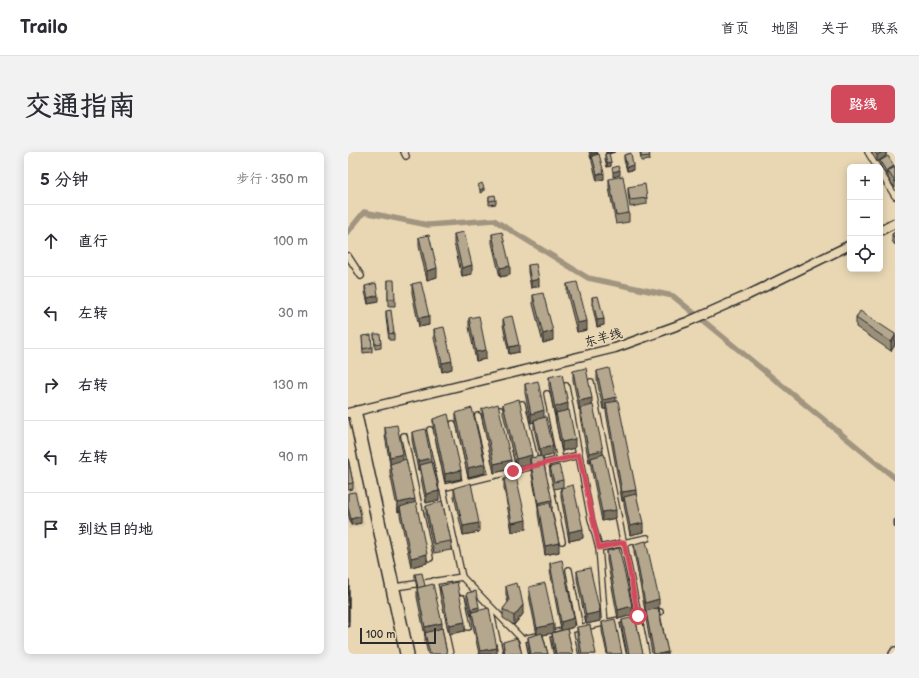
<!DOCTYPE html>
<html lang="zh">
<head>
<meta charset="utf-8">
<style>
  body { margin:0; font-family:"Balsamiq Sans","LXGW WenKai TC",sans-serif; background:#f2f2f3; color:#2b2b33 }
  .controls { position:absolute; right:12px; top:12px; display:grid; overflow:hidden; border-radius:6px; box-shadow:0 2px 10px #0003 }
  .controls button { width:36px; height:36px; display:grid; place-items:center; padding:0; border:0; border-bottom:1px solid #e1e1e2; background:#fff; color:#2b2b33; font:20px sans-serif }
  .scale { position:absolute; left:12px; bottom:10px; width:76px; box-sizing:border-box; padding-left:4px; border:2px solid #2b2b2b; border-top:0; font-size:11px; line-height:14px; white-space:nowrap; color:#2b2b2b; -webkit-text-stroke:3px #e9d7b4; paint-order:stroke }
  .stop { position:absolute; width:12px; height:12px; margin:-9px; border:3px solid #d1495b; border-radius:50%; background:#fff }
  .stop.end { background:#d1495b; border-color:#fff; box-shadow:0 1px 4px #0008 }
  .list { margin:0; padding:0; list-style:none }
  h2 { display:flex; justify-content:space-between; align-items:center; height:52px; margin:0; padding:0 16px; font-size:17px }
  h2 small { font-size:13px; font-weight:400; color:#7c7c81 }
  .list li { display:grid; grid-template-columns:26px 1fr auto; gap:12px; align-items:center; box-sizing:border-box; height:72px; padding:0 16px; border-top:1px solid #e1e1e2 }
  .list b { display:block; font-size:15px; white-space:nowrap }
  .list em { font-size:13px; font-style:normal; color:#7c7c81 }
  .icon { flex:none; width:22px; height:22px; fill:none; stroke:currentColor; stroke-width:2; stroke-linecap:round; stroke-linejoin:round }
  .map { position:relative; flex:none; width:547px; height:502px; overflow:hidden; border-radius:6px }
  header { display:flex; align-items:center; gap:24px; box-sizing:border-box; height:56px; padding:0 20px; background:#fff; border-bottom:1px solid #e1e1e2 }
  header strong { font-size:19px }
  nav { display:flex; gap:22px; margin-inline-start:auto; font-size:14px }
  .intro { display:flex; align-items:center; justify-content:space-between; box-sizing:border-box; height:96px; padding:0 24px }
  h1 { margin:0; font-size:28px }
  .button { padding:10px 18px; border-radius:6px; background:#d1495b; color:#fff; font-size:14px; font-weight:700 }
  main { display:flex; gap:24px; padding:0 24px }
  aside { flex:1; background:#fff; border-radius:6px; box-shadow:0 2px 10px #0003 }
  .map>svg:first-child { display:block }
</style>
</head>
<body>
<header>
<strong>Trailo</strong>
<nav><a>首页</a><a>地图</a><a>关于</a><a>联系</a></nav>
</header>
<div class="intro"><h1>交通指南</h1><a class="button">路线</a></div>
<main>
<aside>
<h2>5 分钟<small>步行 · 350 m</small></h2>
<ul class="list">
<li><svg class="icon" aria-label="ahead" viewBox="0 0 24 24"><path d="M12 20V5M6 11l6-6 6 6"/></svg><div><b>直行</b></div><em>100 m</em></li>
<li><svg class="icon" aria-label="left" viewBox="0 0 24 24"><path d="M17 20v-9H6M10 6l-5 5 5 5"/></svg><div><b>左转</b></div><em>30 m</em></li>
<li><svg class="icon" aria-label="right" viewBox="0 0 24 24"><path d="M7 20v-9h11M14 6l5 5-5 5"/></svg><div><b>右转</b></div><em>130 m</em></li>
<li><svg class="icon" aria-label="left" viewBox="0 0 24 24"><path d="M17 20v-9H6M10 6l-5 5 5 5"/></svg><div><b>左转</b></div><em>90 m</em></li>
<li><svg class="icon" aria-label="arrive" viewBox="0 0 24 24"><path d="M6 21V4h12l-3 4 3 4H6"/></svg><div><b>到达目的地</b></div></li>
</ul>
</aside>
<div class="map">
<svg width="547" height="502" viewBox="0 0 547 502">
  <rect width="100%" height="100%" fill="#e9d7b4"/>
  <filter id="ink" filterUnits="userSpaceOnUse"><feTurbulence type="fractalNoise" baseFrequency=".025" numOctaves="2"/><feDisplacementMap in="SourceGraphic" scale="8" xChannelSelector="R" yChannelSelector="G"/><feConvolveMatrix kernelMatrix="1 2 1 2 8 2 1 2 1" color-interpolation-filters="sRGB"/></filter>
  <g filter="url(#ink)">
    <!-- built -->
    <path fill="#d9c9a9" d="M 1,306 L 17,373 L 0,377 L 0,307 Z"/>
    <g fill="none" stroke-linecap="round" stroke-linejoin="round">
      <!-- canal -->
      <path stroke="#a19580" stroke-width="5.5" d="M 0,80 L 16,60 L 80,73 L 146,68 L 240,126 L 325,144 L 547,326"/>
      <defs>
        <g id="minor">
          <path d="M 56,0 L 58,4"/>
          <path d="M 520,0 L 529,15"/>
          <path d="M 532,20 L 547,44"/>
          <path d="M 0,104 L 13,124"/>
          <path d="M 243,230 L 298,502"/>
          <path d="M 218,234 L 243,367 L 251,396 L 257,472"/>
          <path d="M 199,242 L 212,308"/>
          <path d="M 174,252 L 188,313"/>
          <path d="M 152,258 L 165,319"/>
          <path d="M 130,264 L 144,324"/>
          <path d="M 105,272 L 118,331"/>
          <path d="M 82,278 L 114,425"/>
          <path d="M 56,284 L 82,406"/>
          <path d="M 197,311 L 214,389"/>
          <path d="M 94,336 L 231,303"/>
          <path d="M 251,396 L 299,386"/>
          <path d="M 221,418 L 232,477"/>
          <path d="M 86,429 L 102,502"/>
          <path d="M 77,431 L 114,425 L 174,487 L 312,460"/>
          <path d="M 47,435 L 67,432"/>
          <path d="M 114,446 L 120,475"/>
          <path d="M 143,461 L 152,502"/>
          <path d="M 268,469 L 275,502"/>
          <path d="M 222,479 L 227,502"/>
          <path d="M 198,483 L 202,502"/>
          <path d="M 174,487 L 177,502"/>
        </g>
        <g id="tertiary">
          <path d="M 9,258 L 62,502"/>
          <path d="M 4,260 L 56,502"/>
          <path d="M 545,502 L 547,499"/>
        </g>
        <g id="secondary">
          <path d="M 532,79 L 547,71"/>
          <path d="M 0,261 L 267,196 L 339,170 L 400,143 L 502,93"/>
        </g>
      </defs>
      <!-- minor casing -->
      <use href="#minor" stroke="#2b2b2b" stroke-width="8"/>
      <!-- tertiary casing -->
      <use href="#tertiary" stroke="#2b2b2b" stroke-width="10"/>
      <!-- secondary casing -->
      <use href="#secondary" stroke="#2b2b2b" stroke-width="11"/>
      <!-- minor -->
      <use href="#minor" stroke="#e9d7b4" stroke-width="5.5"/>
      <!-- tertiary -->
      <use href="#tertiary" stroke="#e9d7b4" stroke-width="7"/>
      <!-- secondary -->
      <use href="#secondary" stroke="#e9d7b4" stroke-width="8"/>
    </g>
    <!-- wall -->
    <g fill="#9b907a" stroke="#2b2b2b">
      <path d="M 241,0 L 249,0 L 256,27 L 249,29 L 244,10 L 244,7 L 243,7 Z"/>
      <path d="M 258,0 L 267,0 L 261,2 L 263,14 L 259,15 L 257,7 L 257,2 L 258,2 Z"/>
      <path d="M 292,0 L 301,0 L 302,8 L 293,9 Z"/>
      <path d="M 523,0 L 538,0 L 538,4 L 529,10 Z"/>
      <path d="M 276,3 L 285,18 L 279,19 L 276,8 Z"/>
      <path d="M 532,9 L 546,15 L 547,15 L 547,36 L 540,26 L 540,22 L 538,23 L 532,13 Z"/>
      <path d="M 261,27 L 281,61 L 281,70 L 268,72 L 261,36 Z"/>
      <path d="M 280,35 L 299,46 L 299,52 L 282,55 L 280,42 Z"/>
      <path d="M 141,44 L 148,48 L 148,52 L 141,53 Z"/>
      <path d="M 547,80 L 547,93 L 544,89 L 544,82 Z"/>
      <path d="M 106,82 L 124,122 L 114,124 L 106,91 Z"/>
      <path d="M 144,82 L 162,123 L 152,125 L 144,91 Z"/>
      <path d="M 71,85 L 89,125 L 79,128 L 71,94 Z"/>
      <path d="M 180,113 L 191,134 L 183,136 L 180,120 Z"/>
      <path d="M 40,128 L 47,147 L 47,154 L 40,154 Z"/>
      <path d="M 64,132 L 81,173 L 71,175 L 64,141 Z"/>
      <path d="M 219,132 L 239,178 L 229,180 L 219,141 Z"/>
      <path d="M 17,134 L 30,150 L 20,152 L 17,140 Z"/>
      <path d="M 185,143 L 205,188 L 195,191 L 185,152 Z"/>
      <path d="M 244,145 L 256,173 L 249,175 L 244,152 Z"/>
      <path d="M 38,159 L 46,181 L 46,188 L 41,188 L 38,166 Z"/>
      <path d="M 121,166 L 138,207 L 128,209 L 121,175 Z"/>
      <path d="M 155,166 L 171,200 L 161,202 L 155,173 Z"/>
      <path d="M 508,166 L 547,182 L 547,193 L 543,199 L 508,175 Z"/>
      <path d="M 86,177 L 104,217 L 94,220 L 86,186 Z"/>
      <path d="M 26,182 L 33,191 L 33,196 L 27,197 Z"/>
      <path d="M 14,184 L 24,195 L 24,200 L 15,201 Z"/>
      <path d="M 225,219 L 244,254 L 255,302 L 268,366 L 254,369 L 243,315 L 243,309 L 241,310 L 232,265 L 232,257 L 231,258 L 225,228 Z"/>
      <path d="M 249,219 L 268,249 L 288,342 L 295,380 L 282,383 L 276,353 L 276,349 L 274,349 L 258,260 L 258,257 L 255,257 L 249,228 Z"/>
      <path d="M 201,225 L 220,258 L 227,296 L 214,299 L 208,270 L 208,263 L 207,264 L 201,234 Z"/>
      <path d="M 177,232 L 196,265 L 205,303 L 195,305 L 204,357 L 203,357 L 211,400 L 197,403 L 190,362 L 190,355 L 182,313 L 168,316 L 155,261 L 155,252 L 184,306 L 192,304 L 186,276 L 186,270 L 183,271 L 177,241 Z"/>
      <path d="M 134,257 L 163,317 L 146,321 L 134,266 Z"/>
      <path d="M 108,261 L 137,321 L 120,325 L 108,270 Z"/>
      <path d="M 85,267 L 113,327 L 97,330 L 85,276 Z"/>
      <path d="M 37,275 L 55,308 L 67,351 L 79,411 L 63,415 L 52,363 L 52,359 L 50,360 L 42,321 L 42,312 L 37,284 Z"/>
      <path d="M 64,280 L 83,310 L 91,348 L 78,351 L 72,321 L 72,318 L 70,318 L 64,288 Z"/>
      <path d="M 0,306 L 5,331 L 5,337 L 0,338 Z"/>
      <path d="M 202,315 L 215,328 L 215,335 L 206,337 L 202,322 Z"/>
      <path d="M 156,327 L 178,377 L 164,380 L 156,336 Z"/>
      <path d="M 106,336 L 131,380 L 115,383 L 106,344 Z"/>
      <path d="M 213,336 L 235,386 L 221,389 L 213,345 Z"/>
      <path d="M 0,341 L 13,371 L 3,373 L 0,361 Z"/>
      <path d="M 78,354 L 103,389 L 103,398 L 86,401 L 78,362 Z"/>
      <path d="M 547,367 L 547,376 L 546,375 L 546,368 Z"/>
      <path d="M 286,392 L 311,456 L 320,502 L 304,502 L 298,467 L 298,459 L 297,459 L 286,400 Z"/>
      <path d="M 259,399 L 284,463 L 270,467 L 259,408 Z"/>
      <path d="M 202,411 L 226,475 L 219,477 L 225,502 L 207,502 L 204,490 L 204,481 L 195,483 L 200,502 L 182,502 L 180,494 L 180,485 L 189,483 L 181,444 L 181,435 L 206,480 L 213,478 L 202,419 Z"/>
      <path d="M 229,419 L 252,469 L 238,472 L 229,427 Z"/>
      <path d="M 67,422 L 77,434 L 94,476 L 99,502 L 80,502 L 77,489 L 77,484 L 69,445 L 69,436 L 67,426 Z"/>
      <rect x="0" y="428" width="1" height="47"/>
      <path d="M 92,434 L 117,479 L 101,482 L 92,443 Z"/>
      <path d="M 158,434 L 169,435 L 175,462 L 166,473 L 155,466 L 155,457 L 160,451 L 158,442 Z"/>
      <path d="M 119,441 L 131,459 L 149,502 L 131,502 L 124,469 L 124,464 L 123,464 L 119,448 Z"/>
      <path d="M 274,468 L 295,502 L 279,502 L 274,477 Z"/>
      <path d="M 254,470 L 274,502 L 259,502 L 254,479 Z"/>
      <path d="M 229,475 L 248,502 L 232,502 L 229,484 Z"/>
      <path d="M 155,490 L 174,502 L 156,502 Z"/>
    </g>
    <!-- shaded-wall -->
    <g fill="#7e7563" stroke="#2b2b2b">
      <path d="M 258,0 L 267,0 L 258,2 Z"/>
      <path d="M 534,0 L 538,0 L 538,4 L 529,10 L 529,3 Z"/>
      <path d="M 250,1 L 250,5 L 244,4 L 244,7 L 243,7 L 243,2 Z"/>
      <path d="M 263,10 L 263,14 L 259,15 L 259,11 Z"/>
      <path d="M 285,13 L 285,18 L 279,19 L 279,15 Z"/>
      <path d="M 546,14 L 546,19 L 540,19 L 540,22 L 538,23 L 538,19 Z"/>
      <path d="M 272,18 L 272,23 L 265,25 L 265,20 Z"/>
      <path d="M 256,21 L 256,27 L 249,29 L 249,22 Z"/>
      <path d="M 136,36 L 136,39 L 132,41 L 132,38 Z"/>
      <path d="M 124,113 L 124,122 L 114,124 L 114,116 Z"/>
      <path d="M 162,114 L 162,123 L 152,125 L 152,116 Z"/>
      <path d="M 89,116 L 89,125 L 79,128 L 79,119 Z"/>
      <path d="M 191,127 L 191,134 L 183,136 L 183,129 Z"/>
      <path d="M 30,143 L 30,150 L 20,152 L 20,146 Z"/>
      <path d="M 81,164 L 81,173 L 71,175 L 71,166 Z"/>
      <path d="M 256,167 L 256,173 L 249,175 L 249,168 Z"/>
      <path d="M 239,169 L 239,178 L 229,180 L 229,171 Z"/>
      <path d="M 205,179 L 205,188 L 195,191 L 195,182 Z"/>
      <path d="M 547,184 L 547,193 L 543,199 L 543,190 Z"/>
      <path d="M 171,193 L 171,200 L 161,202 L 161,195 Z"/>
      <path d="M 138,198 L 138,207 L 128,209 L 128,200 Z"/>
      <path d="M 104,209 L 104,217 L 94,220 L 94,211 Z"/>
      <path d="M 268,245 L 268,254 L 258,251 L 258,257 L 255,257 L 255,248 Z"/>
      <path d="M 244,246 L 244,254 L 231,258 L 231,249 Z"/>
      <path d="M 220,251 L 220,260 L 208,261 L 208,263 L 207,264 L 207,255 Z"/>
      <path d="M 196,258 L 196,267 L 186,268 L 186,270 L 183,271 L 183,262 Z"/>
      <path d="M 227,287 L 227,296 L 214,299 L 214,290 Z"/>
      <path d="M 205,294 L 205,303 L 192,306 L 192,297 Z"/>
      <path d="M 255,298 L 255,307 L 243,306 L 243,309 L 241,310 L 241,301 Z"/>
      <path d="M 55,302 L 55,311 L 42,314 L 42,305 Z"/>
      <path d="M 184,303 L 184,312 L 182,306 L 182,313 L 168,316 L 168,307 Z"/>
      <path d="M 83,306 L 83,315 L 72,313 L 72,318 L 70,318 L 70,309 Z"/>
      <path d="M 163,308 L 163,317 L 146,321 L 146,312 Z"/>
      <path d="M 137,312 L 137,321 L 120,325 L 120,316 Z"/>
      <path d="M 113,318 L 113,327 L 97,330 L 97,322 Z"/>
      <path d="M 288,338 L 288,346 L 276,345 L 276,349 L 274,349 L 274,340 Z"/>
      <path d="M 91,339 L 91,348 L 78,351 L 78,342 Z"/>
      <path d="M 67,347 L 67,356 L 52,355 L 52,359 L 50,360 L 50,351 Z"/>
      <path d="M 204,348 L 204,357 L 191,360 L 190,351 Z"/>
      <path d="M 268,358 L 268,366 L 254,369 L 254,360 Z"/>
      <path d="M 13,364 L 13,371 L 3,373 L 3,367 Z"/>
      <path d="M 178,368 L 178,377 L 164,380 L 164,371 Z"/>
      <path d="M 131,371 L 131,380 L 115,383 L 115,374 Z"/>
      <path d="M 295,371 L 295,380 L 282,383 L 282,374 Z"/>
      <path d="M 235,377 L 235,386 L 221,389 L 221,380 Z"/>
      <path d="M 211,391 L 211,400 L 197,403 L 197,394 Z"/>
      <path d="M 79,402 L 79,411 L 63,415 L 63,406 Z"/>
      <path d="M 311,447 L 311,456 L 297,459 L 297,451 Z"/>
      <path d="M 175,453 L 175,462 L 166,473 L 166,464 Z"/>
      <path d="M 284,454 L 284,463 L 270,467 L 270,458 Z"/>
      <path d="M 131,455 L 131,462 L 124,460 L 124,464 L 123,464 L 123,457 Z"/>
      <path d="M 252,460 L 252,469 L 238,472 L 238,463 Z"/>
      <path d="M 226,466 L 226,475 L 213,479 L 213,470 Z"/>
      <path d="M 117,470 L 117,479 L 101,482 L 101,473 Z"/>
      <path d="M 94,471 L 94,480 L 77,481 L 77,484 L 77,475 Z"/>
      <path d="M 206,472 L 206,481 L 189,484 L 189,476 Z"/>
      <path d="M 149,496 L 149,502 L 132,502 L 132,499 Z"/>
      <path d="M 320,500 L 320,502 L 311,502 Z"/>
    </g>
    <!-- building -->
    <g fill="#b4a78e" stroke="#2b2b2b">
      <path d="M 243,0 L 249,0 L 250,1 L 243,2 Z"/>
      <path d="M 293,0 L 301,0 L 302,4 L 293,5 Z"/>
      <path d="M 527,0 L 534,0 L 529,3 Z"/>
      <path d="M 261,1 L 263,10 L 259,11 L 257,2 Z"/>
      <path d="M 283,1 L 285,13 L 279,15 L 276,3 Z"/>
      <path d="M 251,2 L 256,21 L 249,22 L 244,4 Z"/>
      <path d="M 540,4 L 546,14 L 538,19 L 532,9 Z"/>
      <path d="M 270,14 L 272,18 L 265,20 L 264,16 Z"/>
      <path d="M 547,15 L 547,30 L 540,19 Z"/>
      <path d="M 275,24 L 281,61 L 268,63 L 261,27 Z"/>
      <path d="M 134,31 L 136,36 L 132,38 L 130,33 Z"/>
      <path d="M 297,32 L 299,46 L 282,48 L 280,35 Z"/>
      <path d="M 147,43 L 148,48 L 141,49 L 141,44 Z"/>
      <path d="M 116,80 L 124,113 L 114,116 L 106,82 Z"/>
      <path d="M 154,80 L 162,114 L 152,116 L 144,82 Z"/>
      <path d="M 547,80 L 547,87 L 544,82 Z"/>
      <path d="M 81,83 L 89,116 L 79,119 L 71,85 Z"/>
      <path d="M 188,112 L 191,127 L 183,129 L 180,113 Z"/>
      <path d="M 40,128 L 46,128 L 47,147 L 40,147 Z"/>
      <path d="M 73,130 L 81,164 L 71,166 L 64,132 Z"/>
      <path d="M 229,130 L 239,169 L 229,171 L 219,132 Z"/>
      <path d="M 28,131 L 30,143 L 20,146 L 17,134 Z"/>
      <path d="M 195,141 L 205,179 L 195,182 L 185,143 Z"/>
      <path d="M 250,144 L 256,167 L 249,168 L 244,145 Z"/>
      <path d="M 43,158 L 46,181 L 41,182 L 38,159 Z"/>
      <path d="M 512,159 L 547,182 L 547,184 L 543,190 L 508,166 Z"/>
      <path d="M 131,164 L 138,198 L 128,200 L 121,166 Z"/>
      <path d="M 164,164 L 171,193 L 161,195 L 155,166 Z"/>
      <path d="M 96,175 L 104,209 L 94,211 L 86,177 Z"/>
      <path d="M 26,182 L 32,182 L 33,191 L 27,192 Z"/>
      <path d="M 23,183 L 24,195 L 15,197 L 14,184 Z"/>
      <path d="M 238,216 L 244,246 L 231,249 L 225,219 Z"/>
      <path d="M 261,216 L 268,245 L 255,248 L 249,219 Z"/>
      <path d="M 214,222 L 220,251 L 207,255 L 201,225 Z"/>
      <path d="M 190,229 L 196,258 L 183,262 L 177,232 Z"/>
      <path d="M 171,247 L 184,303 L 168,307 L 155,252 Z"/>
      <path d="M 270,249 L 288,338 L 274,340 L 258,251 Z"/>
      <path d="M 150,252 L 163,308 L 146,312 L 134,257 Z"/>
      <path d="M 245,253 L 255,298 L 241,301 L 232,256 Z"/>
      <path d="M 124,256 L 137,312 L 120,316 L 108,261 Z"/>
      <path d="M 221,258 L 227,287 L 214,290 L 208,261 Z"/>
      <path d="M 100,262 L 113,318 L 97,322 L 85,267 Z"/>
      <path d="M 198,265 L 205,294 L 192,297 L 186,268 Z"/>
      <path d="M 49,273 L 55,302 L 42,305 L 37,275 Z"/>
      <path d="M 77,277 L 83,306 L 70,309 L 64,280 Z"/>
      <path d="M 256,302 L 268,358 L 254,360 L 243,306 Z"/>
      <path d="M 194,304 L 204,348 L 190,351 L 182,306 Z"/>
      <path d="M 0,306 L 5,331 L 0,332 Z"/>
      <path d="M 58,307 L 67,347 L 50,351 L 42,312 Z"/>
      <path d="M 84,310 L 91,339 L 78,342 L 72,313 Z"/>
      <path d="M 211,313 L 215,328 L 206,330 L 202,315 Z"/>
      <path d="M 168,324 L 178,368 L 164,371 L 156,327 Z"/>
      <path d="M 123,331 L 131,371 L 115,374 L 106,336 Z"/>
      <path d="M 225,333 L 235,377 L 221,380 L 213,336 Z"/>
      <path d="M 7,340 L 13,364 L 3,367 L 0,355 L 0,341 Z"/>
      <path d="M 288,342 L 295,371 L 282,374 L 276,345 Z"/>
      <path d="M 94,349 L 103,389 L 86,392 L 78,354 Z"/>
      <path d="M 68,350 L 79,402 L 63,406 L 52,355 Z"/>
      <path d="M 202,351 L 211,391 L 197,394 L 190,353 Z"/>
      <path d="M 298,389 L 311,447 L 297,451 L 286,392 Z"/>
      <path d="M 271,396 L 284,454 L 270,458 L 259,399 Z"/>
      <path d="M 214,408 L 226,466 L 213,470 L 202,411 Z"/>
      <path d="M 242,416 L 252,460 L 238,463 L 229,419 Z"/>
      <path d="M 74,421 L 77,434 L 70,436 L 67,422 Z"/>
      <rect x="0" y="428" width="1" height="41"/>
      <path d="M 109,430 L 117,470 L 101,473 L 92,434 Z"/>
      <path d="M 168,431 L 169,435 L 171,434 L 175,453 L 166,464 L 155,457 L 161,449 L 158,434 Z"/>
      <path d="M 197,431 L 206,472 L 189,476 L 181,435 Z"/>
      <path d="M 85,432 L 94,471 L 77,475 L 69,436 Z"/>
      <path d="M 128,439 L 131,455 L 123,457 L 119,441 Z"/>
      <path d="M 141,456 L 149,496 L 132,499 L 124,460 Z"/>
      <path d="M 310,456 L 320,500 L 311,502 L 306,502 L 298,459 Z"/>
      <path d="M 287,465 L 295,502 L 281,502 L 274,468 Z"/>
      <path d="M 267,467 L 274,502 L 260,502 L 254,470 Z"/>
      <path d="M 242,473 L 248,502 L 234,502 L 229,475 Z"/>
      <path d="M 94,476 L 99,502 L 82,502 L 77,481 Z"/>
      <path d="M 219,477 L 225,502 L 208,502 L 204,481 Z"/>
      <path d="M 194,481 L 200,502 L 183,502 L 180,485 Z"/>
      <path d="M 169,486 L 174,502 L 157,502 L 155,490 Z"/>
    </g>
  </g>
  <g fill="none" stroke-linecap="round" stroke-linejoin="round" filter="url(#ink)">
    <!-- route -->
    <path stroke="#d1495b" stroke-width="5" d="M 165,319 L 231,303 L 251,396 L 276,390 L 290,464"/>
  </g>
  <g text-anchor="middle" stroke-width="3.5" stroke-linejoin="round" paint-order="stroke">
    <!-- street labels -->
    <g font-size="13" fill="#2b2b2b" stroke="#e9d7b4">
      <text transform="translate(255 185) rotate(-15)" y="5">东羊线</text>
    </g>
  </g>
</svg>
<div class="controls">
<button>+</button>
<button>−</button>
<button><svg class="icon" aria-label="locate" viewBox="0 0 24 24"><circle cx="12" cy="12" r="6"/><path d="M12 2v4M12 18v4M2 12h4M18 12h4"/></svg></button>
</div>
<div class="scale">100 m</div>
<div class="stop" style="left:290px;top:464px"></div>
<div class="stop end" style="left:165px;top:319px"></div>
</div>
</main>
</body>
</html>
